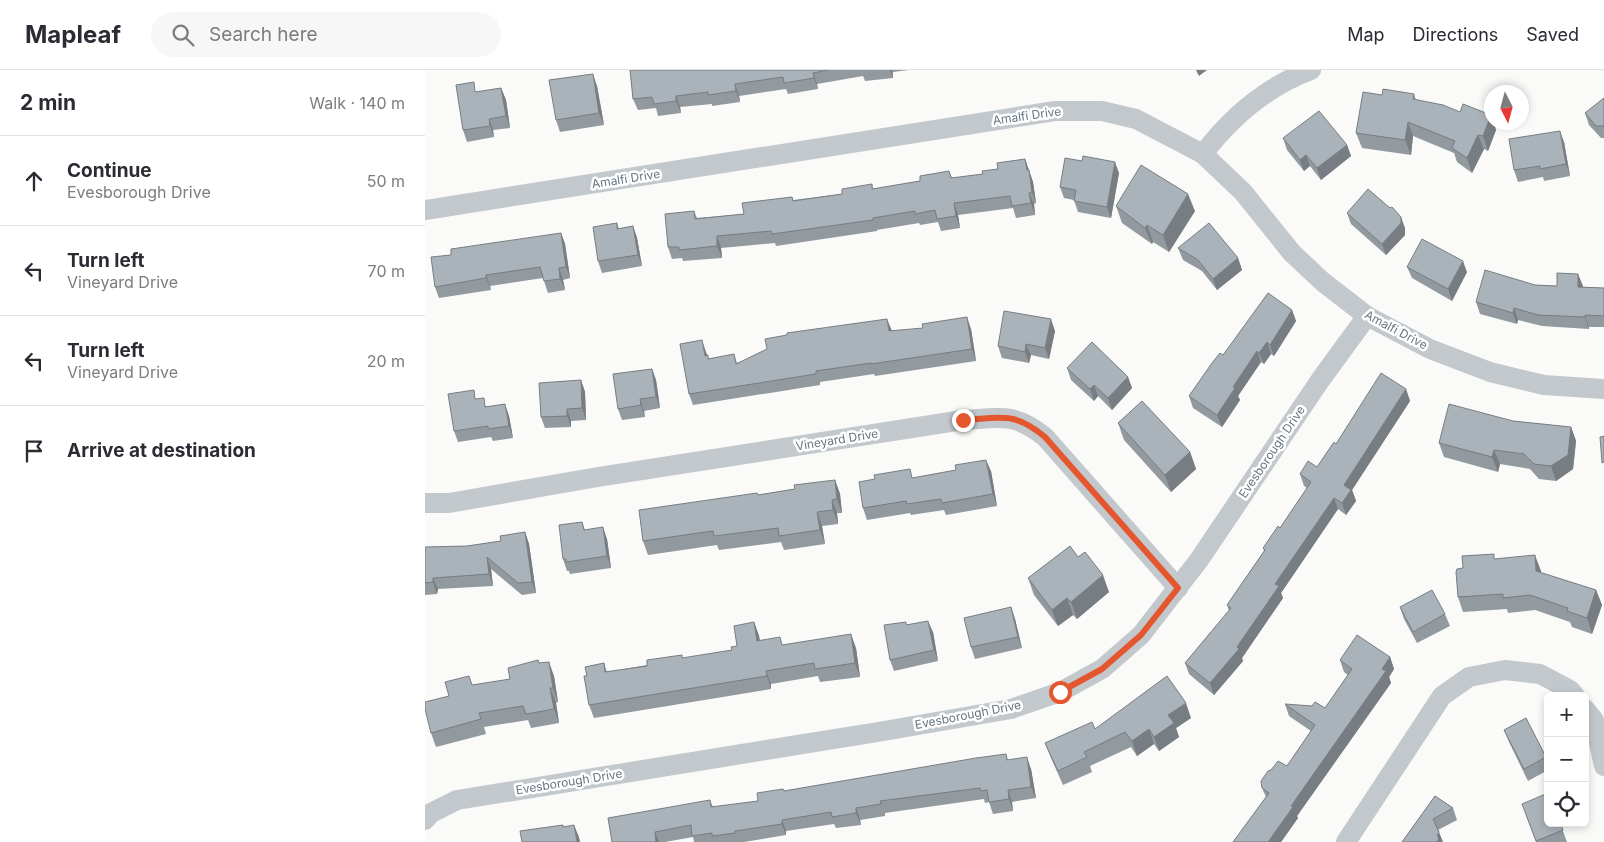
<!DOCTYPE html>
<html lang="en">
<head>
<meta charset="utf-8">
<style>
  body { margin:0; font-family:Inter,sans-serif; background:#f7f7f7; color:#2b2b33 }
  .controls { position:absolute; right:15px; bottom:15px; display:grid; overflow:hidden; border-radius:8px; box-shadow:0 2px 8px #0003 }
  .controls button { width:45px; height:45px; display:grid; place-items:center; padding:0; border:0; border-bottom:1px solid #e1e1e2; background:#fff; color:#2b2b33; font:25px sans-serif }
  .compass { position:absolute; left:1059px; top:15px; width:45px; height:45px; border-radius:50%; background:#fff; box-shadow:0 2px 8px #0003; rotate:174deg }
  .stop { position:absolute; width:15px; height:15px; margin:-11px; border:4px solid #e4572e; border-radius:50%; background:#fff }
  .stop.end { background:#e4572e; border-color:#fff; box-shadow:0 1px 5px #0008 }
  .list { margin:0; padding:0; list-style:none }
  h2 { display:flex; justify-content:space-between; align-items:center; height:65px; margin:0; padding:0 20px; font-size:21px }
  h2 small { font-size:16px; font-weight:400; color:#7c7c81 }
  .list li { display:grid; grid-template-columns:32px 1fr auto; gap:15px; align-items:center; box-sizing:border-box; height:90px; padding:0 20px; border-top:1px solid #e1e1e2 }
  .list b { display:block; font-size:19px; white-space:nowrap }
  .list p { margin:0; font-size:16px; white-space:nowrap; color:#7c7c81 }
  .list em { font-size:16px; font-style:normal; color:#7c7c81 }
  .icon { flex:none; width:28px; height:28px; fill:none; stroke:currentColor; stroke-width:2; stroke-linecap:round; stroke-linejoin:round }
  .map { position:relative; flex:none; width:1179px; height:772px; overflow:hidden }
  header { display:flex; align-items:center; gap:30px; box-sizing:border-box; height:70px; padding:0 25px; background:#fff; border-bottom:1px solid #e1e1e2 }
  header strong { font-size:24px }
  nav { display:flex; gap:28px; margin-inline-start:auto; font-size:18px }
  .search { width:350px; height:45px; background:#f7f7f7; display:flex; align-items:center; gap:12px; box-sizing:border-box; padding:0 18px; border-radius:28px; color:#7c7c81; font-size:19px }
  main { display:flex }
  aside { flex:1; background:#fff }
  .map>svg:first-child { display:block }
</style>
</head>
<body>
<header>
<strong>Mapleaf</strong>
<div class="search"><svg class="icon" aria-label="search" viewBox="0 0 24 24"><circle cx="10" cy="10" r="6"/><path d="M15 15l6 6"/></svg>Search here</div>
<nav><a>Map</a><a>Directions</a><a>Saved</a></nav>
</header>
<main>
<aside>
<h2>2 min<small>Walk · 140 m</small></h2>
<ul class="list">
<li><svg class="icon" aria-label="ahead" viewBox="0 0 24 24"><path d="M12 20V5M6 11l6-6 6 6"/></svg><div><b>Continue</b><p>Evesborough Drive</p></div><em>50 m</em></li>
<li><svg class="icon" aria-label="left" viewBox="0 0 24 24"><path d="M17 20v-9H6M10 6l-5 5 5 5"/></svg><div><b>Turn left</b><p>Vineyard Drive</p></div><em>70 m</em></li>
<li><svg class="icon" aria-label="left" viewBox="0 0 24 24"><path d="M17 20v-9H6M10 6l-5 5 5 5"/></svg><div><b>Turn left</b><p>Vineyard Drive</p></div><em>20 m</em></li>
<li><svg class="icon" aria-label="arrive" viewBox="0 0 24 24"><path d="M6 21V4h12l-3 4 3 4H6"/></svg><div><b>Arrive at destination</b></div></li>
</ul>
</aside>
<div class="map">
<svg width="1179" height="772" viewBox="0 0 1179 772">
  <rect width="100%" height="100%" fill="#fafaf8"/>
  <g fill="none" stroke-linecap="round" stroke-linejoin="round">
    <!-- minor -->
    <g stroke="#c3c8cc" stroke-width="20">
      <path d="M 778,84 C 806,47 841,17 886,0"/>
      <path d="M 0,140 L 630,41 L 677,41 L 711,49 L 778,84 L 818,122 L 867,183 L 898,212 L 942,246 L 1005,279 L 1065,302 L 1119,315 L 1179,319"/>
      <path d="M 0,433 L 24,433 L 173,407 L 538,350 C 575,348 589,342 620,367 L 753,518"/>
      <path d="M 1160,639 L 1169,650 L 1179,696"/>
      <path d="M 0,750 L 6,743 L 32,730 L 453,662 L 586,639 L 635,622 L 677,599 L 716,565 L 774,490 L 896,309 L 942,246"/>
      <path d="M 921,772 L 1017,626 L 1044,607 L 1080,600 L 1115,604 L 1145,620 L 1150,626"/>
    </g>
  </g>
  <!-- wall -->
  <g fill="#929a9f">
    <path d="M 205,0 L 483,0 L 468,2 L 468,8 L 440,11 L 438,6 L 392,14 L 393,19 L 363,24 L 361,19 L 314,26 L 315,32 L 287,36 L 287,34 L 255,37 L 256,43 L 233,46 L 231,38 L 213,40 L 208,29 Z"/>
    <path d="M 172,16 L 179,55 L 135,62 L 131,50 Z"/>
    <path d="M 76,18 L 81,30 L 85,58 L 68,60 L 69,67 L 42,72 L 38,60 L 52,22 Z"/>
    <path d="M 989,24 L 991,30 L 1071,60 L 1063,81 L 1059,79 L 1047,103 L 1032,92 L 1029,83 L 988,66 L 986,85 L 937,78 L 931,63 L 957,25 Z"/>
    <path d="M 1179,28 L 1179,68 L 1176,68 L 1164,55 L 1160,43 Z"/>
    <path d="M 858,68 L 922,75 L 926,86 L 896,110 L 885,96 L 879,101 L 862,80 Z"/>
    <path d="M 1139,72 L 1145,106 L 1119,111 L 1118,107 L 1093,112 L 1089,100 Z"/>
    <path d="M 600,89 L 608,112 L 611,133 L 609,134 L 610,145 L 591,148 L 588,138 L 533,145 L 535,158 L 516,161 L 513,152 L 495,155 L 494,153 L 452,160 L 452,161 L 351,176 L 350,173 L 296,178 L 297,188 L 258,191 L 257,188 L 247,189 L 243,177 L 269,141 L 272,148 L 319,144 L 367,127 L 368,130 L 417,124 L 447,114 L 448,119 L 495,111 L 524,101 L 527,108 L 558,104 Z"/>
    <path d="M 657,91 L 694,103 L 686,148 L 653,142 L 649,130 L 639,128 L 635,117 Z"/>
    <path d="M 691,136 L 770,141 L 744,182 L 728,172 L 727,174 L 697,153 Z"/>
    <path d="M 965,138 L 980,158 L 980,165 L 961,185 L 926,154 L 922,143 Z"/>
    <path d="M 192,153 L 194,159 L 208,156 L 212,168 L 217,196 L 177,203 L 173,191 Z"/>
    <path d="M 136,163 L 140,174 L 145,208 L 138,210 L 140,220 L 123,223 L 118,208 L 65,216 L 66,220 L 14,228 L 10,217 L 26,185 Z"/>
    <path d="M 753,178 L 813,188 L 817,200 L 792,220 L 777,201 L 758,190 Z"/>
    <path d="M 982,197 L 1042,202 L 1027,231 L 987,208 Z"/>
    <path d="M 1153,204 L 1157,217 L 1179,218 L 1179,257 L 1164,257 L 1164,259 L 1117,256 L 1093,250 L 1092,254 L 1055,244 L 1051,232 L 1110,215 L 1132,216 Z"/>
    <path d="M 867,240 L 871,251 L 849,286 L 846,284 L 839,294 L 836,292 L 813,326 L 815,330 L 797,357 L 768,338 L 764,326 L 798,285 Z"/>
    <path d="M 546,259 L 551,291 L 450,306 L 449,304 L 395,312 L 395,315 L 268,335 L 264,324 L 281,282 L 284,289 L 309,284 L 312,293 L 467,261 Z"/>
    <path d="M 630,261 L 624,289 L 606,285 L 604,293 L 577,288 L 573,276 Z"/>
    <path d="M 642,298 L 703,307 L 707,318 L 687,340 L 673,326 L 669,331 L 646,310 Z"/>
    <path d="M 227,299 L 231,310 L 235,338 L 219,341 L 220,347 L 197,350 L 193,339 Z"/>
    <path d="M 156,310 L 160,322 L 161,350 L 146,351 L 146,357 L 120,358 L 116,347 Z"/>
    <path d="M 981,319 L 985,331 L 927,420 L 931,431 L 921,445 L 913,439 L 856,523 L 858,528 L 817,588 L 818,591 L 789,625 L 764,604 L 760,593 L 804,541 L 802,535 L 839,481 L 838,478 L 855,458 L 882,418 L 879,416 L 875,404 L 892,397 L 911,374 Z"/>
    <path d="M 52,329 L 62,337 L 84,346 L 88,368 L 68,371 L 66,367 L 33,372 L 29,361 Z"/>
    <path d="M 1088,351 L 1146,357 L 1151,371 L 1148,399 L 1131,411 L 1114,409 L 1105,399 L 1075,394 L 1073,402 L 1019,387 L 1014,373 Z"/>
    <path d="M 693,353 L 765,382 L 771,399 L 746,422 L 699,370 Z"/>
    <path d="M 566,401 L 572,436 L 521,445 L 519,440 L 486,445 L 485,443 L 442,450 L 438,438 L 450,409 L 488,408 Z"/>
    <path d="M 410,410 L 415,424 L 417,443 L 412,443 L 413,454 L 397,456 L 400,474 L 359,480 L 356,472 L 294,480 L 292,475 L 223,485 L 218,471 L 333,425 L 370,419 Z"/>
    <path d="M 157,452 L 160,460 L 182,469 L 186,498 L 145,504 L 144,501 L 142,501 L 138,489 Z"/>
    <path d="M 100,462 L 104,474 L 111,523 L 97,525 L 66,499 L 68,516 L 13,519 L 12,524 L 0,525 L 0,477 L 42,476 L 76,471 Z"/>
    <path d="M 1071,489 L 1116,501 L 1116,503 L 1171,520 L 1177,535 L 1167,564 L 1147,557 L 1145,552 L 1110,540 L 1083,543 L 1082,539 L 1038,542 L 1033,527 L 1038,498 Z"/>
    <path d="M 603,508 L 684,522 L 652,549 L 648,545 L 633,556 L 609,525 Z"/>
    <path d="M 586,537 L 590,549 L 597,578 L 550,589 L 546,577 Z"/>
    <path d="M 975,537 L 1020,544 L 1025,556 L 992,573 L 979,549 Z"/>
    <path d="M 329,552 L 334,566 L 335,571 L 358,575 L 431,578 L 435,607 L 395,612 L 393,606 L 346,614 L 346,619 L 169,648 L 164,635 L 162,606 L 179,593 L 182,602 L 307,580 L 312,576 Z"/>
    <path d="M 508,562 L 513,591 L 469,601 L 465,590 Z"/>
    <path d="M 965,587 L 969,599 L 964,607 L 966,613 L 872,746 L 873,748 L 856,772 L 808,772 L 841,727 L 837,718 L 862,696 L 886,661 L 864,646 L 860,634 L 900,638 L 923,605 L 919,602 L 915,590 Z"/>
    <path d="M 113,590 L 115,593 L 129,606 L 133,632 L 131,633 L 134,653 L 106,658 L 103,650 L 59,657 L 61,664 L 11,677 L 6,663 L 24,626 L 48,615 L 85,609 Z"/>
    <path d="M 766,648 L 751,658 L 754,667 L 734,681 L 729,674 L 712,686 L 706,677 L 665,696 L 667,702 L 638,715 L 626,688 L 620,673 L 670,659 Z"/>
    <path d="M 1079,660 L 1121,687 L 1123,692 L 1123,700 L 1103,711 L 1084,672 Z"/>
    <path d="M 581,684 L 583,690 L 606,699 L 611,728 L 587,732 L 588,741 L 568,744 L 564,732 L 560,733 L 559,729 L 460,743 L 460,746 L 435,750 L 436,755 L 411,758 L 409,754 L 361,761 L 361,765 L 319,772 L 269,772 L 268,767 L 240,772 L 187,772 L 285,730 L 288,737 L 333,731 L 358,719 L 359,721 Z"/>
    <path d="M 1010,726 L 1028,738 L 1032,750 L 1013,760 L 977,772 Z"/>
    <path d="M 1101,745 L 1135,753 L 1142,772 L 1111,772 Z"/>
  </g>
  <!-- shaded-wall -->
  <g fill="#777d82">
    <path d="M 465,0 L 467,0 L 468,8 Z"/>
    <path d="M 771,0 L 782,0 L 774,6 Z"/>
    <path d="M 388,3 L 392,14 L 393,19 L 389,8 Z"/>
    <path d="M 168,4 L 172,16 L 179,55 L 174,43 Z"/>
    <path d="M 310,14 L 314,26 L 315,32 L 311,21 Z"/>
    <path d="M 76,18 L 81,30 L 85,58 L 81,46 Z"/>
    <path d="M 251,26 L 255,37 L 256,43 L 251,31 Z"/>
    <path d="M 1066,45 L 1066,52 L 1069,52 L 1071,60 L 1063,81 L 1058,66 Z"/>
    <path d="M 64,49 L 68,60 L 69,67 L 65,56 Z"/>
    <path d="M 983,52 L 988,66 L 986,85 L 980,70 Z"/>
    <path d="M 1135,61 L 1139,72 L 1145,106 L 1141,94 Z"/>
    <path d="M 1053,65 L 1059,79 L 1047,103 L 1042,88 Z"/>
    <path d="M 922,75 L 926,86 L 896,110 L 892,98 Z"/>
    <path d="M 881,85 L 885,96 L 879,101 L 875,90 Z"/>
    <path d="M 600,89 L 608,112 L 611,133 L 607,122 L 602,100 Z"/>
    <path d="M 690,92 L 694,103 L 686,148 L 682,137 Z"/>
    <path d="M 604,123 L 609,134 L 610,145 L 606,133 Z"/>
    <path d="M 763,124 L 770,141 L 744,182 L 738,165 Z"/>
    <path d="M 529,133 L 533,145 L 535,158 L 531,146 Z"/>
    <path d="M 976,147 L 980,158 L 980,165 L 961,185 L 957,174 Z"/>
    <path d="M 722,155 L 728,172 L 727,174 L 720,158 Z"/>
    <path d="M 208,156 L 212,168 L 217,196 L 213,185 Z"/>
    <path d="M 136,163 L 140,174 L 145,208 L 141,197 Z"/>
    <path d="M 292,166 L 296,178 L 297,188 L 292,176 Z"/>
    <path d="M 813,188 L 817,200 L 792,220 L 788,209 Z"/>
    <path d="M 1038,191 L 1042,202 L 1027,231 L 1023,219 Z"/>
    <path d="M 134,198 L 138,210 L 140,220 L 135,209 Z"/>
    <path d="M 1153,204 L 1158,216 L 1157,229 L 1153,217 Z"/>
    <path d="M 61,205 L 65,216 L 66,220 L 61,208 Z"/>
    <path d="M 1089,238 L 1093,250 L 1092,254 L 1088,243 Z"/>
    <path d="M 867,240 L 871,251 L 849,286 L 845,275 Z"/>
    <path d="M 1160,245 L 1164,257 L 1164,259 L 1160,247 Z"/>
    <path d="M 542,247 L 546,259 L 551,291 L 547,279 Z"/>
    <path d="M 462,249 L 467,261 L 464,261 Z"/>
    <path d="M 626,249 L 630,261 L 624,289 L 620,278 Z"/>
    <path d="M 277,270 L 281,282 L 284,297 L 280,286 Z"/>
    <path d="M 842,272 L 846,284 L 839,294 L 834,283 Z"/>
    <path d="M 601,274 L 606,285 L 604,293 L 600,282 Z"/>
    <path d="M 832,281 L 836,292 L 813,326 L 815,330 L 797,357 L 792,345 L 808,317 Z"/>
    <path d="M 227,299 L 231,310 L 235,338 L 231,327 Z"/>
    <path d="M 703,307 L 707,318 L 687,340 L 683,328 Z"/>
    <path d="M 156,310 L 160,322 L 161,350 L 157,338 Z"/>
    <path d="M 669,315 L 673,326 L 669,331 L 665,319 Z"/>
    <path d="M 981,319 L 985,331 L 927,420 L 931,431 L 921,445 L 917,433 L 919,415 Z"/>
    <path d="M 215,329 L 219,341 L 220,347 L 216,335 Z"/>
    <path d="M 80,334 L 84,346 L 88,368 L 84,356 Z"/>
    <path d="M 142,339 L 146,351 L 146,357 L 142,346 Z"/>
    <path d="M 1146,357 L 1151,371 L 1148,399 L 1131,411 L 1126,396 Z"/>
    <path d="M 1069,380 L 1075,394 L 1073,402 L 1067,387 Z"/>
    <path d="M 765,382 L 771,399 L 746,422 L 740,405 Z"/>
    <path d="M 561,390 L 566,401 L 572,436 L 568,424 Z"/>
    <path d="M 410,410 L 415,424 L 417,443 L 412,429 Z"/>
    <path d="M 909,428 L 913,439 L 856,523 L 858,528 L 817,588 L 818,591 L 789,625 L 785,613 L 812,577 L 850,514 Z"/>
    <path d="M 407,430 L 412,443 L 413,454 L 408,440 Z"/>
    <path d="M 392,442 L 397,456 L 400,474 L 395,460 Z"/>
    <path d="M 178,457 L 182,469 L 186,498 L 182,486 Z"/>
    <path d="M 100,462 L 104,474 L 111,523 L 107,512 Z"/>
    <path d="M 1110,485 L 1116,501 L 1117,516 L 1111,501 Z"/>
    <path d="M 62,487 L 66,499 L 68,516 L 64,504 Z"/>
    <path d="M 678,505 L 684,522 L 652,549 L 646,532 Z"/>
    <path d="M 8,508 L 13,519 L 12,524 L 8,512 Z"/>
    <path d="M 1171,520 L 1177,535 L 1167,564 L 1162,548 Z"/>
    <path d="M 642,528 L 648,545 L 633,556 L 627,540 Z"/>
    <path d="M 586,537 L 590,549 L 597,578 L 593,567 Z"/>
    <path d="M 503,551 L 508,562 L 513,591 L 509,580 Z"/>
    <path d="M 329,552 L 334,566 L 337,584 L 332,571 Z"/>
    <path d="M 426,564 L 431,578 L 435,607 L 430,593 Z"/>
    <path d="M 965,587 L 969,599 L 964,607 L 966,613 L 872,746 L 873,748 L 856,772 L 843,772 Z"/>
    <path d="M 124,592 L 129,606 L 133,632 L 128,618 Z"/>
    <path d="M 341,601 L 346,614 L 346,619 L 342,606 Z"/>
    <path d="M 125,618 L 131,633 L 134,653 L 129,639 Z"/>
    <path d="M 761,633 L 766,648 L 751,658 L 754,667 L 734,681 L 729,667 L 743,645 Z"/>
    <path d="M 724,659 L 729,674 L 712,686 L 707,671 Z"/>
    <path d="M 602,687 L 606,699 L 611,728 L 606,717 Z"/>
    <path d="M 583,720 L 587,732 L 588,741 L 584,729 Z"/>
    <path d="M 431,738 L 435,750 L 436,755 L 431,743 Z"/>
    <path d="M 357,750 L 361,761 L 361,765 L 357,754 Z"/>
    <path d="M 149,755 L 154,767 L 155,772 L 152,772 Z"/>
    <path d="M 230,762 L 234,772 L 231,772 Z"/>
    <path d="M 1014,762 L 1018,772 L 1012,772 L 1012,766 Z"/>
  </g>
  <!-- building -->
  <g fill="#aab3b9" stroke="#777d82">
    <path d="M 205,0 L 403,0 L 388,3 L 389,8 L 359,13 L 358,7 L 310,14 L 311,21 L 283,25 L 283,22 L 251,26 L 251,31 L 229,34 L 227,27 L 208,29 Z"/>
    <path d="M 168,4 L 174,43 L 131,50 L 124,10 Z"/>
    <path d="M 49,12 L 50,22 L 76,18 L 81,46 L 64,49 L 65,56 L 38,60 L 31,15 Z"/>
    <path d="M 958,19 L 989,24 L 988,29 L 1018,35 L 1035,42 L 1038,34 L 1066,45 L 1058,66 L 1053,65 L 1042,88 L 1027,78 L 1030,71 L 983,52 L 980,70 L 931,63 L 938,22 L 957,25 Z"/>
    <path d="M 1179,28 L 1179,56 L 1171,56 L 1160,43 Z"/>
    <path d="M 894,41 L 922,75 L 892,98 L 881,85 L 875,90 L 858,68 Z"/>
    <path d="M 1135,61 L 1141,94 L 1115,99 L 1115,96 L 1089,100 L 1084,69 Z"/>
    <path d="M 658,86 L 690,92 L 682,137 L 649,131 L 651,120 L 635,117 L 640,88 L 657,91 Z"/>
    <path d="M 600,89 L 602,100 L 604,100 L 607,122 L 604,123 L 606,133 L 587,136 L 585,126 L 529,133 L 531,146 L 512,149 L 510,140 L 490,144 L 490,141 L 448,148 L 448,150 L 347,164 L 346,161 L 292,166 L 292,176 L 254,180 L 254,177 L 243,177 L 240,144 L 269,141 L 270,149 L 319,144 L 317,133 L 367,127 L 368,131 L 417,124 L 417,119 L 447,114 L 447,119 L 495,111 L 495,106 L 524,101 L 526,108 L 558,104 L 557,101 L 573,99 L 572,93 Z"/>
    <path d="M 716,95 L 763,124 L 738,165 L 722,155 L 720,158 L 691,136 Z"/>
    <path d="M 943,119 L 965,138 L 967,137 L 976,147 L 976,153 L 957,174 L 922,143 Z"/>
    <path d="M 192,153 L 192,159 L 208,156 L 213,185 L 173,191 L 168,157 Z"/>
    <path d="M 784,153 L 813,188 L 788,209 L 773,190 L 753,178 Z"/>
    <path d="M 136,163 L 141,197 L 134,198 L 135,209 L 119,211 L 115,197 L 61,205 L 61,208 L 10,217 L 6,187 L 26,185 L 26,179 Z"/>
    <path d="M 997,169 L 1038,191 L 1023,219 L 982,197 Z"/>
    <path d="M 1060,200 L 1110,215 L 1132,216 L 1132,203 L 1153,204 L 1153,217 L 1179,218 L 1179,246 L 1160,245 L 1160,247 L 1113,245 L 1089,238 L 1088,243 L 1051,232 Z"/>
    <path d="M 843,223 L 867,240 L 845,275 L 842,272 L 834,283 L 832,281 L 808,317 L 810,318 L 792,345 L 764,326 L 787,293 L 795,283 L 798,285 Z"/>
    <path d="M 579,241 L 626,249 L 620,278 L 601,274 L 600,282 L 573,276 Z"/>
    <path d="M 542,247 L 547,279 L 446,294 L 446,293 L 391,301 L 391,304 L 264,324 L 255,274 L 277,270 L 280,286 L 283,285 L 283,289 L 309,284 L 311,294 L 342,279 L 340,269 L 362,265 L 362,263 L 462,249 L 464,261 L 498,258 L 497,254 Z"/>
    <path d="M 667,272 L 703,307 L 683,328 L 669,315 L 665,319 L 642,298 Z"/>
    <path d="M 227,299 L 231,327 L 215,329 L 216,335 L 193,339 L 188,304 Z"/>
    <path d="M 956,303 L 981,319 L 919,415 L 926,420 L 917,433 L 909,428 L 850,514 L 854,516 L 812,577 L 814,579 L 785,613 L 760,593 L 806,538 L 802,535 L 840,480 L 838,478 L 853,456 L 855,458 L 886,412 L 875,404 L 883,391 L 892,397 L 909,372 L 911,374 Z"/>
    <path d="M 156,310 L 157,338 L 142,339 L 142,346 L 116,347 L 114,313 Z"/>
    <path d="M 49,320 L 50,329 L 59,328 L 60,337 L 80,334 L 84,356 L 63,359 L 63,356 L 29,361 L 23,324 Z"/>
    <path d="M 717,331 L 765,382 L 740,405 L 693,353 Z"/>
    <path d="M 1024,334 L 1088,351 L 1146,357 L 1143,385 L 1126,396 L 1109,394 L 1099,384 L 1069,380 L 1067,387 L 1014,373 Z"/>
    <path d="M 1179,366 L 1179,392 L 1177,393 L 1175,367 Z"/>
    <path d="M 561,390 L 568,424 L 517,433 L 516,429 L 482,434 L 481,431 L 438,438 L 434,412 L 450,409 L 449,405 L 485,399 L 487,408 L 531,400 L 530,395 Z"/>
    <path d="M 410,410 L 412,429 L 407,430 L 408,440 L 392,442 L 395,460 L 354,466 L 353,458 L 289,466 L 288,461 L 218,471 L 214,440 L 332,423 L 333,425 L 370,419 L 369,415 Z"/>
    <path d="M 157,452 L 159,460 L 178,457 L 182,486 L 141,492 L 141,489 L 138,489 L 134,455 Z"/>
    <path d="M 100,462 L 107,512 L 93,513 L 62,487 L 64,504 L 8,508 L 8,512 L 0,513 L 0,477 L 42,476 L 76,471 L 75,466 Z"/>
    <path d="M 645,476 L 653,487 L 660,482 L 678,505 L 646,532 L 642,528 L 627,540 L 603,508 Z"/>
    <path d="M 1069,484 L 1069,489 L 1110,485 L 1111,501 L 1171,520 L 1162,548 L 1142,541 L 1143,538 L 1105,525 L 1078,528 L 1078,524 L 1033,527 L 1031,502 L 1032,499 L 1038,498 L 1037,486 Z"/>
    <path d="M 1007,520 L 1020,544 L 988,562 L 975,537 Z"/>
    <path d="M 586,537 L 593,567 L 546,577 L 539,548 Z"/>
    <path d="M 503,551 L 509,580 L 465,590 L 459,555 L 481,552 L 481,555 Z"/>
    <path d="M 329,552 L 332,571 L 355,567 L 357,575 L 426,564 L 430,593 L 390,599 L 389,593 L 341,601 L 342,606 L 164,635 L 159,606 L 162,606 L 160,597 L 179,593 L 180,602 L 222,596 L 222,590 L 257,585 L 257,588 L 307,580 L 306,577 L 312,576 L 309,556 Z"/>
    <path d="M 932,565 L 965,587 L 957,599 L 961,601 L 866,736 L 868,737 L 843,772 L 808,772 L 844,723 L 837,718 L 836,711 L 843,701 L 846,700 L 853,691 L 862,696 L 890,655 L 860,634 L 887,636 L 890,632 L 900,638 L 927,599 L 915,590 Z"/>
    <path d="M 113,590 L 114,593 L 124,592 L 128,618 L 125,618 L 129,639 L 101,644 L 98,636 L 54,643 L 56,649 L 6,663 L 0,639 L 0,632 L 24,626 L 20,612 L 44,606 L 47,615 L 85,609 L 83,598 Z"/>
    <path d="M 742,606 L 761,633 L 743,645 L 749,653 L 729,667 L 724,659 L 707,671 L 700,662 L 659,682 L 662,687 L 633,701 L 620,673 L 667,652 L 670,659 Z"/>
    <path d="M 1101,648 L 1121,687 L 1099,699 L 1079,660 Z"/>
    <path d="M 581,684 L 582,690 L 602,687 L 606,717 L 583,720 L 584,729 L 564,732 L 562,720 L 556,721 L 555,718 L 455,731 L 456,734 L 431,738 L 431,743 L 407,747 L 406,742 L 357,750 L 357,754 L 310,761 L 310,763 L 287,766 L 287,763 L 267,766 L 266,755 L 230,762 L 231,772 L 187,772 L 183,748 L 285,730 L 286,737 L 333,731 L 332,723 L 358,719 L 359,721 L 551,688 Z"/>
    <path d="M 1123,723 L 1123,753 L 1135,753 L 1138,760 L 1111,771 L 1097,734 Z"/>
    <path d="M 1010,726 L 1028,738 L 1008,749 L 1014,762 L 1012,766 L 1014,768 L 1012,772 L 977,772 Z"/>
    <path d="M 138,755 L 138,757 L 149,755 L 152,772 L 97,772 L 95,761 Z"/>
  </g>
  <g fill="none" stroke-linecap="round" stroke-linejoin="round">
    <!-- route -->
    <path stroke="#e4572e" stroke-width="6" d="M 538,350 C 576,348 589,341 620,367 L 753,518 L 716,565 L 677,599 L 635,622"/>
  </g>
  <g text-anchor="middle" stroke-width="5" stroke-linejoin="round" paint-order="stroke">
    <!-- street labels -->
    <g font-size="12" fill="#657683" stroke="#fff">
      <text transform="translate(602 46) rotate(-8)" y="4">Amalfi Drive</text>
      <text transform="translate(201 109) rotate(-9)" y="4">Amalfi Drive</text>
      <text transform="translate(971 260) rotate(28)" y="4">Amalfi Drive</text>
      <text transform="translate(412 370) rotate(-9)" y="4">Vineyard Drive</text>
      <text transform="translate(847 382) rotate(-56)" y="4">Evesborough Drive</text>
      <text transform="translate(543 645) rotate(-11)" y="4">Evesborough Drive</text>
      <text transform="translate(144 712) rotate(-9)" y="4">Evesborough Drive</text>
    </g>
  </g>
</svg>
<div class="controls">
<button>+</button>
<button>−</button>
<button><svg class="icon" aria-label="locate" viewBox="0 0 24 24"><circle cx="12" cy="12" r="6"/><path d="M12 2v4M12 18v4M2 12h4M18 12h4"/></svg></button>
</div>
<svg class="compass" viewBox="-18 -18 36 36"><path d="M0-13l5 13h-10z" fill="#e53935"/><path d="M0 13l5-13h-10z" fill="#7c7c81"/></svg>
<div class="stop" style="left:635px;top:622px"></div>
<div class="stop end" style="left:538px;top:350px"></div>
</div>
</main>
</body>
</html>
